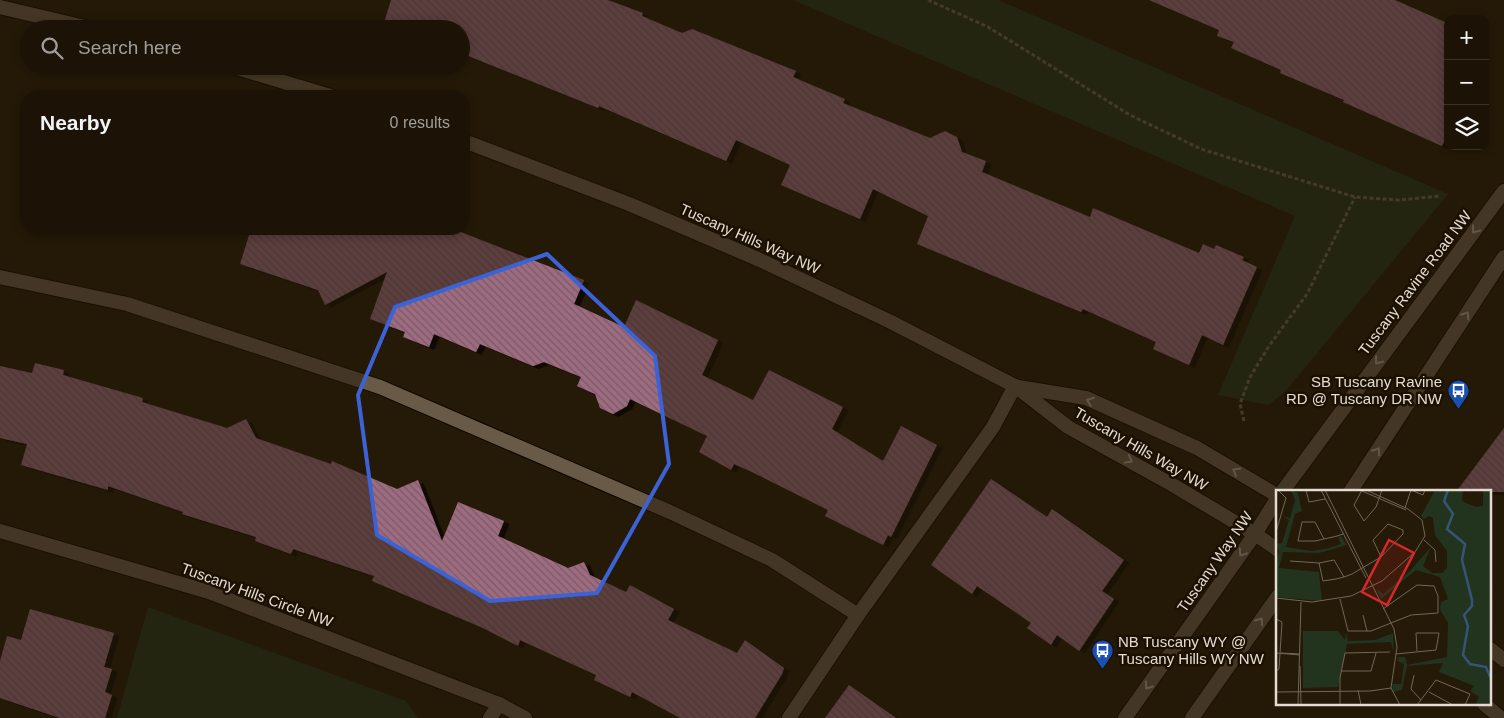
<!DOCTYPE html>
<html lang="en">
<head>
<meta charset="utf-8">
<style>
  body { margin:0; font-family:Arial,sans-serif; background:#251c10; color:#f1f3f6 }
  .controls { position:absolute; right:15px; top:15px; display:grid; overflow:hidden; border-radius:10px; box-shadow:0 2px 8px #0003 }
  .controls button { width:45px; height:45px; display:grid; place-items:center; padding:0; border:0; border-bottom:1px solid #3a3228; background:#1c1306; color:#f1f3f6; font:25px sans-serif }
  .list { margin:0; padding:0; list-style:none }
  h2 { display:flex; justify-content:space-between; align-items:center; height:65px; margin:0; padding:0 20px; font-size:21px }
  h2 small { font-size:16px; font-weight:400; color:#a09e9b }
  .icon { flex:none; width:28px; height:28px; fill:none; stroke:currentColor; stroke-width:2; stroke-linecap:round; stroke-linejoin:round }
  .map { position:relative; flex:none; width:1504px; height:718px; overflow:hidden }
  .search { position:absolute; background:#1c1306; box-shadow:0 2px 8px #0003; left:20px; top:20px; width:450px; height:55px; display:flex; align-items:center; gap:12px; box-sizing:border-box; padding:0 18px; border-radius:28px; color:#a09e9b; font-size:19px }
  .panel { position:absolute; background:#1c1306; box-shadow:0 2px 8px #0003; left:20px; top:90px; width:450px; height:145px; border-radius:20px }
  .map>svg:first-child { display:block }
</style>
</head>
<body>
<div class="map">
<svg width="1504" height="718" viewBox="0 0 1504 718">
  <defs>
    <pattern id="building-back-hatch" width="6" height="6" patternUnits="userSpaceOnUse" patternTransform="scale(1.25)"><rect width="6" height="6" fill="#9e6c80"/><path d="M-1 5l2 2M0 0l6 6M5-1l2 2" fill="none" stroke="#7a5b66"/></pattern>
    <filter id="shadow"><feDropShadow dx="5.5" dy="3" stdDeviation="0" flood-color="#0009"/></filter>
  </defs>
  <rect width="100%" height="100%" fill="#251908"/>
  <!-- green -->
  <g fill="#22331e">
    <path d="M 793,0 L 998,0 L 1448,194 L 1284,393 L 1268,405 L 1218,395 L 1295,216 Z"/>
    <path d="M 148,607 L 406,701 L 418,718 L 117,718 Z"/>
  </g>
  <!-- building -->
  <g fill="url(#building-back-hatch)" filter="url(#shadow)">
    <path d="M 391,0 L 608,0 L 643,13 L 642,16 L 682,33 L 692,29 L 796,71 L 793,77 L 845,99 L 843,103 L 930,138 L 945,131 L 957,137 L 962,152 L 986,161 L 982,172 L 1090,217 L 1093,208 L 1199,253 L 1203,244 L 1214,249 L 1216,245 L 1244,257 L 1242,260 L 1257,267 L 1223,345 L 1202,335 L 1189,365 L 1153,349 L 1156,342 L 1083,309 L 1081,312 L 917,244 L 928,216 L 873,189 L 860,219 L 781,185 L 790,165 L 736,140 L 726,161 L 599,106 L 598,108 L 461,53 L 461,29 L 382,29 Z"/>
    <path d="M 1149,0 L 1395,0 L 1447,23 L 1448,21 L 1448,133 L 1442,146 L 1343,102 L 1344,100 L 1280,73 L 1281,70 L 1231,48 L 1234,42 L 1217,36 L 1219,30 Z"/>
    <path d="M 251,229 L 453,229 L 584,280 L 574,304 L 624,327 L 636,300 L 718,340 L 702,375 L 753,400 L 769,370 L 843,407 L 832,429 L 883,461 L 901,426 L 937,445 L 891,537 L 888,535 L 883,545 L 825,516 L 828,510 L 752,472 L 734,464 L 731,470 L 699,452 L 707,436 L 630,399 L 627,406 L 613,414 L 600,408 L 595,394 L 577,386 L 581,377 L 544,362 L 533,366 L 480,344 L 476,352 L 434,334 L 429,347 L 403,337 L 405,332 L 370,319 L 387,272 L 325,305 L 318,290 L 240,264 Z"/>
    <path d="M 35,363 L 64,370 L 63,375 L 143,398 L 142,402 L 227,428 L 246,419 L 256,438 L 331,464 L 332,461 L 397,489 L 418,480 L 442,541 L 458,502 L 504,521 L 498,536 L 568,568 L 584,562 L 590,575 L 626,592 L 630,585 L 674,609 L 668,620 L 737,653 L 745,640 L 784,668 L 782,674 L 755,718 L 680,718 L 632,692 L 630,697 L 594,680 L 596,675 L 520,640 L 518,646 L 483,628 L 372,581 L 374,576 L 293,549 L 291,554 L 255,541 L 256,537 L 182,514 L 183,512 L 108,486 L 108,490 L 21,465 L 27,444 L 0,438 L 0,366 L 32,373 Z"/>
    <path d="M 1504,428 L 1504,492 L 1456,492 Z"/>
    <path d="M 991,479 L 1047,517 L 1052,509 L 1124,560 L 1102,591 L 1114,599 L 1079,651 L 1057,635 L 1051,645 L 1027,628 L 1031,623 L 977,586 L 972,594 L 931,565 Z"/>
    <path d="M 30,609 L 114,633 L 104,667 L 112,669 L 105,692 L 112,695 L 105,718 L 60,718 L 0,698 L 0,661 L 7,636 L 21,640 Z"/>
    <path d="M 849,685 L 896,718 L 825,718 Z"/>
  </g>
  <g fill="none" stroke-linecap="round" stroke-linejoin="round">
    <defs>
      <g id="service">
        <path d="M 0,277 L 127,304 L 380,387 L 670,512 L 772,560 L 858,615"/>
        <path d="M 789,718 L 858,615 L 993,427 L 1015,386"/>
      </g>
      <g id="minor">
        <path d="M 0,7 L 93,29"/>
        <path d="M 231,66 L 330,96"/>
        <path d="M 464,141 L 629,204 L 760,260 L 889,321 L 1015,386 L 1068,427 L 1171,484 L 1255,534"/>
        <path d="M 1018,387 L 1086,398 L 1197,448 L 1278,496"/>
        <path d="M 1282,492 L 1504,191"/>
        <path d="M 1350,492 L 1504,257"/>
        <path d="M 0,531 L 209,592 L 499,704 L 525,718"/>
        <path d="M 490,718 L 499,704"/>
      </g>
      <g id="tertiary">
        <path d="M 1255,534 L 1278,550"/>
        <path d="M 1490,649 L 1504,660"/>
        <path d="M 1484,704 L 1501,718"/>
        <path d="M 1125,718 L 1255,534 L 1278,497"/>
        <path d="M 1192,718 L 1278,596"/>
      </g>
    </defs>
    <!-- service casing -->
    <use href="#service" stroke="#0e0400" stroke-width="16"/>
    <!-- minor casing -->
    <use href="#minor" stroke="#0e0400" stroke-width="16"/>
    <!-- tertiary casing -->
    <use href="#tertiary" stroke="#0e0400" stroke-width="16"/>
    <!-- path -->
    <g stroke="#6d6354" stroke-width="3" stroke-dasharray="4 2.5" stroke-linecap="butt">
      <path d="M 928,0 L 988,27 L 1130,115 L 1201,149 L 1355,197 L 1399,200 L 1440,196"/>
      <path d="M 1244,421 L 1240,404 L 1250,377 L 1269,346 L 1307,294 L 1355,197"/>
    </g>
    <!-- service -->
    <use href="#service" stroke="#685a47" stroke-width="14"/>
    <!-- minor -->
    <use href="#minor" stroke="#685a47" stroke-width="14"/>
    <!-- tertiary -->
    <use href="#tertiary" stroke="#685a47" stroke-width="14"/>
  </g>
  <!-- one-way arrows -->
  <defs><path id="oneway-chevron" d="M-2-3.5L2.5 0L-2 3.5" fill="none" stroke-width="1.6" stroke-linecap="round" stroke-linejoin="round" transform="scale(1.25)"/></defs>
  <g stroke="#aca293">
    <use href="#oneway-chevron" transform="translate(1475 230) rotate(127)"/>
    <use href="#oneway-chevron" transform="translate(1466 315) rotate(-57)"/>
    <use href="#oneway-chevron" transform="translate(1378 361) rotate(127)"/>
    <use href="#oneway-chevron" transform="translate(1090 401) rotate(-159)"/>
    <use href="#oneway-chevron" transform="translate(1377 451) rotate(-57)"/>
    <use href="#oneway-chevron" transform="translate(1129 460) rotate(29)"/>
    <use href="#oneway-chevron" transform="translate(1236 471) rotate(-149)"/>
    <use href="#oneway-chevron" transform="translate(1242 553) rotate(125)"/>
    <use href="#oneway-chevron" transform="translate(1260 621) rotate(-55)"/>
    <use href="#oneway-chevron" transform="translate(1148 686) rotate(125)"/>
  </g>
  <!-- marked area -->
  <path d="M0 0H1504V718H0ZM 547,254 L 655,356 L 669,464 L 597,593 L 490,601 L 377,535 L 358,395 L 395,307 Z" fill="#251908" fill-opacity=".55" fill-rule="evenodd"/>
  <path fill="none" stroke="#3b63d7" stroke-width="4" stroke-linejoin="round" d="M 547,254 L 655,356 L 669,464 L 597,593 L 490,601 L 377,535 L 358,395 L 395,307 Z"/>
  <!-- icons -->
  <defs>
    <symbol id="bus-pin" viewBox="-11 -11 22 30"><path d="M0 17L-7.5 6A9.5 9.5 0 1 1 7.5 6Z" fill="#1a4fb4" stroke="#1b1002"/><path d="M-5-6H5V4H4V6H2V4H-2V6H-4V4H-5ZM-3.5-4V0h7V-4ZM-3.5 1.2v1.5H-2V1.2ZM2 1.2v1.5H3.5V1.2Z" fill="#fff"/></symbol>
  </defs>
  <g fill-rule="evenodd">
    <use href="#bus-pin" x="1446" y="378" width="25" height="34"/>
    <use href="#bus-pin" x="1090" y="638" width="25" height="34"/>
  </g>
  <g text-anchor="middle" stroke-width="5" stroke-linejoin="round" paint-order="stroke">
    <!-- street labels -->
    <g font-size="15" fill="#e4dcd1" stroke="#1b1002">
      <text transform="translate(750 239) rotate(24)" y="5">Tuscany Hills Way NW</text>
      <text transform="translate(1415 283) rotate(-53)" y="5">Tuscany Ravine Road NW</text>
      <text transform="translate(1141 449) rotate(30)" y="5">Tuscany Hills Way NW</text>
      <text transform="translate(1215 562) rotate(-55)" y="5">Tuscany Way NW</text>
      <text transform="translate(257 595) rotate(20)" y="5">Tuscany Hills Circle NW</text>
    </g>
    <!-- poi labels -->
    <g font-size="15" fill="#e4dcd1" stroke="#1b1002" text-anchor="end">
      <text x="1442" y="387">SB Tuscany Ravine<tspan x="1442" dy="17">RD @ Tuscany DR NW</tspan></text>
      <text x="1118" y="647" text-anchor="start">NB Tuscany WY @<tspan x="1118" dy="17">Tuscany Hills WY NW</tspan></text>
    </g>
  </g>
  <!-- overview -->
  <g transform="translate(1276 490)">
    <rect width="215" height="215" fill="#251908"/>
    <path d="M 15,0 L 22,3 L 26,21 L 19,24 L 10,57 L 36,61 L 53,58 L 65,54 L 62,47 L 65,46 L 71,55 L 43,63 L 7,62 L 3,78 L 43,82 L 46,111 L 0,107 L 0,72 L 3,61 L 0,54 L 6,53 L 13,30 L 6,26 L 14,28 L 19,10 ZM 159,0 L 187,0 L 186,11 L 200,17 L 207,16 L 207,0 L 215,0 L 215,215 L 199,215 L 203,207 L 194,201 L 198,196 L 163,182 L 167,173 L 131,176 L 126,200 L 117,202 L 116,194 L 125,194 L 128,174 L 121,171 L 122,167 L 129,167 L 131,175 L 171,167 L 172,133 L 164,120 L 165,112 L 172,109 L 164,87 L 140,80 L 105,109 L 101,99 L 107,104 L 133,82 L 155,57 L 147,76 L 156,83 L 166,83 L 171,78 L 171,61 L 159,45 L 157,28 L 153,26 L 148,29 L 145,26 ZM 27,141 L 62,141 L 69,150 L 70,142 L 72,151 L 99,150 L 117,143 L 118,163 L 115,152 L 71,154 L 62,197 L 27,198 Z" fill="#22331e"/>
    <path d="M 190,18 L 209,20 L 211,28 L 204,28 L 201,25 L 191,27 L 187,22 ZM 163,36 L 187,44 L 200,73 L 184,74 L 183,63 L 173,58 L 163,43 ZM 188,81 L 196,87 L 197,100 L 215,96 L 215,111 L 199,104 L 196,113 L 187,103 L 172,105 L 169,90 L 178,86 L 184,89 ZM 178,106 L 191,113 L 176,133 L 169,117 ZM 202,114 L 204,117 L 200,119 L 213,121 L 214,126 L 205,130 L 198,121 L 193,127 L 192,121 L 190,126 L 194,136 L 189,146 L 187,121 ZM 192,150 L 189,161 L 193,169 L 213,177 L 197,190 L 215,187 L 215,212 L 203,196 L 172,181 Z" fill="#22331e"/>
    <path fill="none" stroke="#375478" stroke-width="2.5" d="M 172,0 L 168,11 L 177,24 L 171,39 L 189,54 L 186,70 L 196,110 L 196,116 L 188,125 L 192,136 L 187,165 L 194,174 L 210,177 L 215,189"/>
    <path fill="none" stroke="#716758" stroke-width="1" d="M 30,0 L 33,12 L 49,9M 45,0 L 90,88M 49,0 L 118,139 L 121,157 L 115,198 L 124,215M 86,0 L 78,15 L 88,31 L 100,17 L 106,0M 135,0 L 147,5 L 149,0M 86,1 L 130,20M 129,18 L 135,0M 0,42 L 10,8 L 2,0M 48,49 L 39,32 L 26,32 L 22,51 L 39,51 L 57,47 L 61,46 L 67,44M 148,50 L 159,60 L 160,72M 14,71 L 43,73M 68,87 L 58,70 L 43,73 L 47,91 L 60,89 L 68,87 L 76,84 L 105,67 L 127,44 L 127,40 L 112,34 L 97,50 L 105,67M 0,108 L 36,112 L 75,106 L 106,91 L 139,62 L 149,46 L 146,30 L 132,19 L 90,0M 64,109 L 72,141 L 95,141 L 135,125 L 162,123 L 162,106 L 158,96 L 141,95 L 107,119M 87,125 L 91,141M 0,129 L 6,132 L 3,179 L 0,181M 0,163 L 24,165M 5,163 L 24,164M 120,164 L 160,160 L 163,143 L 140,143 L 141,161M 24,176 L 25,215M 65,181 L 95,181 L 100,163M 138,185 L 135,199 L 145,210M 82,200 L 85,215M 0,202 L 94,201 L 115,198M 153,202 L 177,215M 22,215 L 25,112M 64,215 L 64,188 L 69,163 L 114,162M 141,215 L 160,190 L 194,204 L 189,215"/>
    <path fill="#d62828" fill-opacity="0.15" stroke="#d62828" stroke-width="2.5" d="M 113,50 L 138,63 L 111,115 L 86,102 Z"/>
    <rect width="215" height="215" fill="none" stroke="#e4dcd1" stroke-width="2.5"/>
  </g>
</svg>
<div class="controls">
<button>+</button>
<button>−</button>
<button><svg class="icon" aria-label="layers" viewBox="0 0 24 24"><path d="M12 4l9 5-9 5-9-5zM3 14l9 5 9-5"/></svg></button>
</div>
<div class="search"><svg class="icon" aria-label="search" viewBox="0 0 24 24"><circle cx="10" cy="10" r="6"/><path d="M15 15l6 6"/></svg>Search here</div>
<section class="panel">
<h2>Nearby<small>0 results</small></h2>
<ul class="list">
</ul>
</section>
</div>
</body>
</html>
